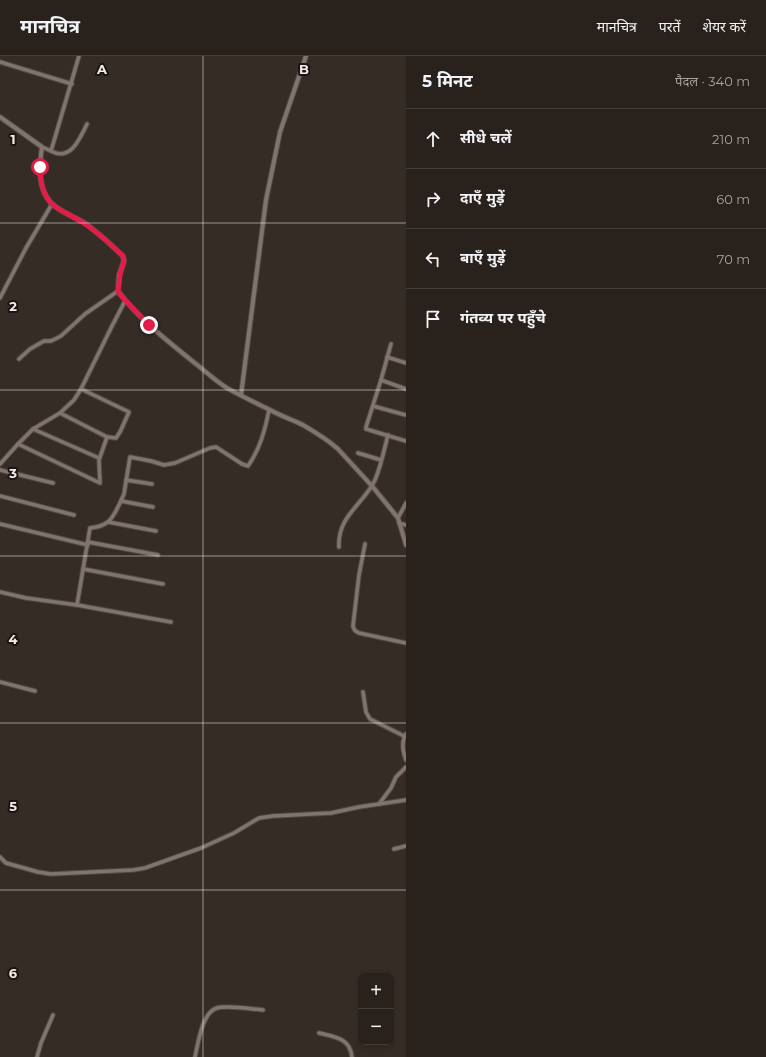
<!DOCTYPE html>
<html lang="hi">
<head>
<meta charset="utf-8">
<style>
  body { margin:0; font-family:Montserrat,"Noto Sans Devanagari",sans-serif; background:#302925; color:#f1f3f6 }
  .controls { position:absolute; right:12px; bottom:12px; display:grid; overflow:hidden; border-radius:8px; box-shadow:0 2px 6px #0003 }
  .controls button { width:36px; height:36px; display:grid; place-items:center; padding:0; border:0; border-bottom:1px solid #443e3b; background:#28211c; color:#f1f3f6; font:20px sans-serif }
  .stop { position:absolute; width:12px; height:12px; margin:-9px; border:3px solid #e11d48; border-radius:50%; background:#fff }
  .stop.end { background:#e11d48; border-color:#fff; box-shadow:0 1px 4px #0008 }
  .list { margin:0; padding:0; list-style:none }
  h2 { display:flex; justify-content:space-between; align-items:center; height:52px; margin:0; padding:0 16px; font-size:17px }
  h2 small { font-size:13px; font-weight:400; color:#a5a3a3 }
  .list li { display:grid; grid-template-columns:26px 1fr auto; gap:12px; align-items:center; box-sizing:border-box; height:60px; padding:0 16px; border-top:1px solid #443e3b }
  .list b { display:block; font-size:15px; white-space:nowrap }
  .list em { font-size:13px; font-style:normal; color:#a5a3a3 }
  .icon { flex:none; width:22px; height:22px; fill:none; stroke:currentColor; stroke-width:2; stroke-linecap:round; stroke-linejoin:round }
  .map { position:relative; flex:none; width:406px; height:1001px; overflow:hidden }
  header { display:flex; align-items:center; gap:24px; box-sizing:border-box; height:56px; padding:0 20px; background:#28211c; border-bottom:1px solid #443e3b }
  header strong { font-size:19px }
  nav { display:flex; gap:22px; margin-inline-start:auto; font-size:14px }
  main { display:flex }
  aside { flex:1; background:#28211c }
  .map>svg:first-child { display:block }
</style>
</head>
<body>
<header>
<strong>मानचित्र</strong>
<nav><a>मानचित्र</a><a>परतें</a><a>शेयर करें</a></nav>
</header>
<main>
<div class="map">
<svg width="406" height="1001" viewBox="0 0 406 1001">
  <rect width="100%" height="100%" fill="#362c26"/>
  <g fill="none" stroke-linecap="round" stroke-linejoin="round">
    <defs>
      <g id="minor">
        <path d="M 79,0 L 51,95 C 71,106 80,82 87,68"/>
        <path d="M 0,6 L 72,28"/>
        <path d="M 42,91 L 51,95"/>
        <path d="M 0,242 L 26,192 L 52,148"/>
        <path d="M 387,301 L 406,307"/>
        <path d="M 19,303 L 30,293 L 44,285 L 51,285 L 61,280 L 85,258 L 118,235"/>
        <path d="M 381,324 L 391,288"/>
        <path d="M 406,333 L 381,324 L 366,371 L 366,373 L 406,385"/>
        <path d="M 373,350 L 406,359"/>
        <path d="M 60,357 L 107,381 L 116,382 L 120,376 L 129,356 L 81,333"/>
        <path d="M 33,373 L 99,402"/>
        <path d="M 18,388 L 100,427 L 99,404 L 107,381"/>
        <path d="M 358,397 L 381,404"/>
        <path d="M 0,408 L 18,388 L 33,373 L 60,357 L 74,344 L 81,333 L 111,272 L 125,245"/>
        <path d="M 0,414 L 53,427"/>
        <path d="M 126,424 L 152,428"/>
        <path d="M 0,440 L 74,459"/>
        <path d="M 121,445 L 153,451"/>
        <path d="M 398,462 L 406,447"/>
        <path d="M 108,466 L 156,475"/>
        <path d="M 399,467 L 406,469"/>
        <path d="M 0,468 L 88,489"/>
        <path d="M 88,486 L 158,499"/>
        <path d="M 365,488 L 359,519 L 353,570 C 354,574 355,575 359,577 L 406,587"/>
        <path d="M 339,491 C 337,460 364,448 375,424 C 381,410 384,394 388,379"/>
        <path d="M 83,513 L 163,528"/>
        <path d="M 0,536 L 26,542 L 77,549 L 171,566"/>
        <path d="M 77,549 L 90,472 C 97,471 104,470 109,465 C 114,460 121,445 124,438 L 130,401 L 151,405 L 164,409 L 175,407 L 210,392 L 216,391 L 242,408 L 248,410 C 260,393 265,374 269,354"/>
        <path d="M 0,626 L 35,635"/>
        <path d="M 363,636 L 366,656 L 370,663 L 404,680"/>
        <path d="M 406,678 C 401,686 403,696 406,704"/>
        <path d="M 379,748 L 391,732 L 396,721 L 406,711"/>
        <path d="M 394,793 L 406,790"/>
        <path d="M 0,801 L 6,807 L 38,816 L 51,818 L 133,814 L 145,812 L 201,792 L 234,777 L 259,762 L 273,760 L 331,757 L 359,751 L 406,744"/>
        <path d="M 319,977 C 335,981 350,982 352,1001"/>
        <path d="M 37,1001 L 41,987 L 53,959"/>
        <path d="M 195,1001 C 198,988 202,956 217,952 C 227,949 251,953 263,954"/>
      </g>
      <g id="tertiary">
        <path d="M 0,61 L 42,91 C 39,111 37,138 56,151 C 64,157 74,161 83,166 C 98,176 110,188 123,200 L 124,205 L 119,219 L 118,235 C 138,262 165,283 191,304 C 203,313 214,324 227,332 C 241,340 256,347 270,354 C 281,360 293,364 303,369 C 315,376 328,384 338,393 L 372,430 L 398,462 L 406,489"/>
        <path d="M 241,339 L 266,144 L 280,76 L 306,0"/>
      </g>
    </defs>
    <!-- minor casing -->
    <use href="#minor" stroke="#514843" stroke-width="5.5"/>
    <!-- tertiary casing -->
    <use href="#tertiary" stroke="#514843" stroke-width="6"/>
    <!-- minor -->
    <use href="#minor" stroke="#81746d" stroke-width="3.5"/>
    <!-- tertiary -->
    <use href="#tertiary" stroke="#81746d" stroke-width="4"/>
  </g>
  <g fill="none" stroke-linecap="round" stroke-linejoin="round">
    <!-- route -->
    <path stroke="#e11d48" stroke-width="5" d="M 40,111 C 40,126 43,143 57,152 C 65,157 74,161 82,166 C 97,175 110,188 123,200 L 124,205 L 120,219 L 118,236 L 126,245 L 149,269"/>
  </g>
  <!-- grid -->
  <path fill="none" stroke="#f4ece9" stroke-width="1" stroke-opacity="0.55" d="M 203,0 L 203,1001M 0,167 L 406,167M 0,334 L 406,334M 0,500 L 406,500M 0,667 L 406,667M 0,834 L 406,834"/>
  <g font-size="13" text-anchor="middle" font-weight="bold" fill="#f4ece9" stroke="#1a1513" stroke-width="4" stroke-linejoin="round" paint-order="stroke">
    <text x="102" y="18">A</text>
    <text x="304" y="18">B</text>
    <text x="13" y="88">1</text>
    <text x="13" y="255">2</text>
    <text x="13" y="422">3</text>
    <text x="13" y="588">4</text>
    <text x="13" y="755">5</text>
    <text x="13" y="922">6</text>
  </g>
</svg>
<div class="controls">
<button>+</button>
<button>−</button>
</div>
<div class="stop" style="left:40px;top:111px"></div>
<div class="stop end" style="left:149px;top:269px"></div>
</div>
<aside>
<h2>5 मिनट<small>पैदल · 340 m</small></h2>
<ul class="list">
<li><svg class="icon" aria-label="ahead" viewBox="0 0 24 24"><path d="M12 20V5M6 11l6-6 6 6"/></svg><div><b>सीधे चलें</b></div><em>210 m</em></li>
<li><svg class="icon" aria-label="right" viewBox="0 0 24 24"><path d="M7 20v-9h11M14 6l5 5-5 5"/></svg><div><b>दाएँ मुड़ें</b></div><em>60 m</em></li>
<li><svg class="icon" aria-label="left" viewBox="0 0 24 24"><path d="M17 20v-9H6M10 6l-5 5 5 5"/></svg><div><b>बाएँ मुड़ें</b></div><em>70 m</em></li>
<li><svg class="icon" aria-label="arrive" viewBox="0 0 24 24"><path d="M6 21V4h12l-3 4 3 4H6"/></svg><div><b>गंतव्य पर पहुँचे</b></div></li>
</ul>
</aside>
</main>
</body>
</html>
